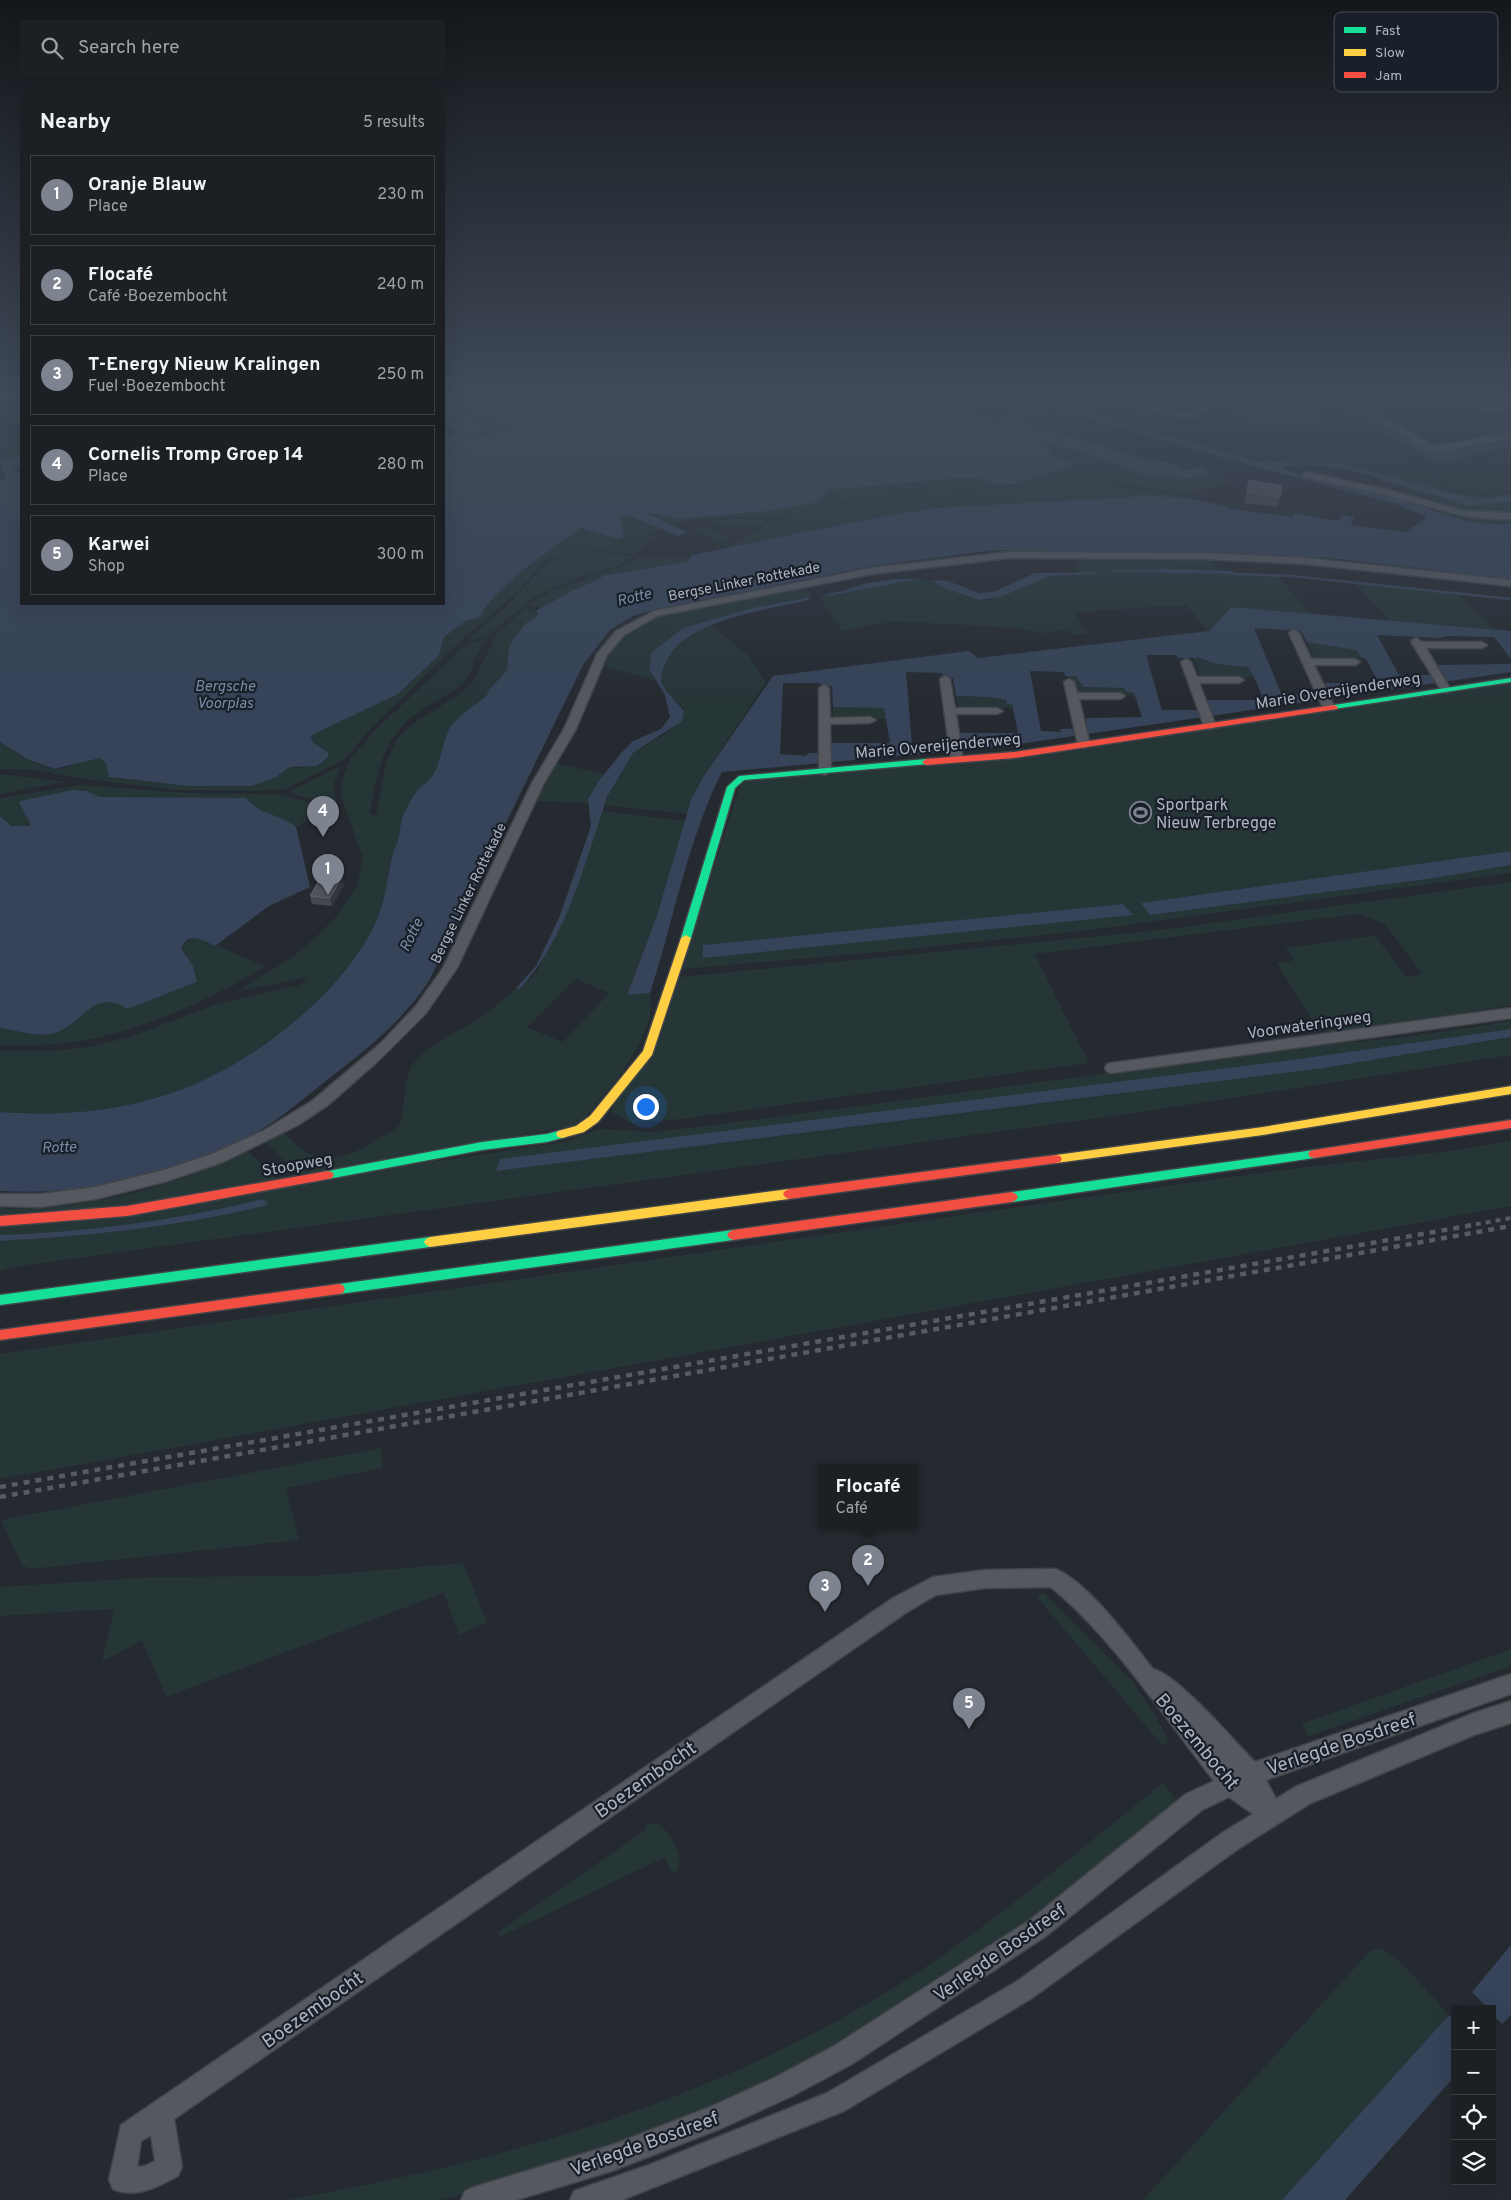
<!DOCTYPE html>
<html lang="en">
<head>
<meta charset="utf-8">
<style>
  body { margin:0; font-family:Overpass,sans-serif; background:#292d31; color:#f1f3f6 }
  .controls { position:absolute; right:15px; bottom:15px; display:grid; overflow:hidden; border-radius:0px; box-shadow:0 5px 20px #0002 }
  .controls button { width:45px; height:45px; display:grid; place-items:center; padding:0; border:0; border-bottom:1px solid #3a3e41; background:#1c2024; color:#f1f3f6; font:25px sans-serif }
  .you { position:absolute; left:645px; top:1106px; width:18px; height:18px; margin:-12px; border:4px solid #fff; border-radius:50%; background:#1a73e8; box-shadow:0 0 0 8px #1a73e833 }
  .badge { display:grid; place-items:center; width:32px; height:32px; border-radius:50%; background:#7e848f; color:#fff; font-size:16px; font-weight:700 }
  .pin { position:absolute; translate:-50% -41px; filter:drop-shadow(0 1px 2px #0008) }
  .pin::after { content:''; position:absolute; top:26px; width:18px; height:15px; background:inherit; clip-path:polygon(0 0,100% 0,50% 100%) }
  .popup { position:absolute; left:818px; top:1464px; width:100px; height:65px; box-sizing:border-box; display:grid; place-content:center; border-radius:0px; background:#1c2024; filter:drop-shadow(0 1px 4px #0005); font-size:16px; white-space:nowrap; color:#a0a3a6 }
  .popup b { font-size:19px; color:#f1f3f6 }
  .popup::after { content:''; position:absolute; left:50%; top:100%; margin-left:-10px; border:10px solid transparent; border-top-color:#1c2024 }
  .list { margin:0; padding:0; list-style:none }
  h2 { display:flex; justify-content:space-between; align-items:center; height:65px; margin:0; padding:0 20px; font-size:21px }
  h2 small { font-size:16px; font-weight:400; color:#a0a3a6 }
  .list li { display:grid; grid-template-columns:32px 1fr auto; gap:15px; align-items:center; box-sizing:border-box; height:80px; margin:0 10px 10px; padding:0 10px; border:1px solid #3a3e41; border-radius:0px }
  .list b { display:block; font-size:19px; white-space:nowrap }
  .list p { margin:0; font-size:16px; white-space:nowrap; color:#a0a3a6 }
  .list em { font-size:16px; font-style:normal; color:#a0a3a6 }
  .icon { flex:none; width:28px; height:28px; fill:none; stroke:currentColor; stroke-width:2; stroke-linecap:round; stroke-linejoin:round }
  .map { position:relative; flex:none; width:1511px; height:2200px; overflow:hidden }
  .search { position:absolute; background:#1c2024; box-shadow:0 5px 20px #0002; left:20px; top:20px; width:425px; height:55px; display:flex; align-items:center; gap:12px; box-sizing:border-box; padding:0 18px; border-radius:0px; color:#a0a3a6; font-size:19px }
  .panel { position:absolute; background:#1c2024; box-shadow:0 5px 20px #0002; left:20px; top:90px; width:425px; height:515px; border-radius:0px }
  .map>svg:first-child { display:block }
</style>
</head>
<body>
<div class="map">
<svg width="1511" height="2200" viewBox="0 0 1511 2200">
  <rect width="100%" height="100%" fill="#252a30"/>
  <!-- green -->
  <g fill="#263536" fill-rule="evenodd">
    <path d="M 935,400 L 1006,400 L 1136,437 L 1130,438 L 1117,434 L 1099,445 L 1089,442 L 1104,432 L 1078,424 L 1062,433 L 1018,422 L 1032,415 L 1040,419 L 1048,416 L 1023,413 L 1011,418 L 996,420 Z"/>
    <path d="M 1043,400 L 1052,400 L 1223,451 Z"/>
    <path d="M 1061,400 L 1114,400 L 1184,420 L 1198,414 L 1203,417 L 1186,424 L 1105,409 L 1094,403 L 1090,405 L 1105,412 L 1197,429 L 1210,429 L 1216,435 L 1221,445 Z"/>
    <path d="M 1241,400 L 1256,400 L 1237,416 L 1278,425 L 1321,423 L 1297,404 L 1269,400 L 1332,400 L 1430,459 L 1457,461 L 1511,445 L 1511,450 L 1489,453 L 1464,468 L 1442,469 L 1424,464 L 1349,420 C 1332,428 1312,435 1292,434 L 1261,458 L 1229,449 L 1224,436 L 1209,418 Z"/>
    <path d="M 1338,400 L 1344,400 L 1426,448 L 1511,438 L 1511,441 L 1433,454 Z"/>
    <path d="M 470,407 L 506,425 L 509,430 L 482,436 L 462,438 L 488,429 L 466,416 L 461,408 Z"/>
    <path d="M 1350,423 L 1421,467 L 1450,492 L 1485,495 L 1511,493 L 1511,495 L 1475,499 L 1338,463 L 1262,461 L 1268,459 L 1293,436 L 1306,437 Z"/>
    <path d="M 15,431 L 21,434 L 21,455 L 0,461 L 0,437 Z"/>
    <path d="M 1043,445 L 1073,449 L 1131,470 L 1188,478 L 1212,473 L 1234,482 L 1183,493 L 1111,482 L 995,486 L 860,498 L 779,517 L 721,517 L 688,520 L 672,525 L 644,512 L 678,519 L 768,511 L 818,502 L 827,490 L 959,478 L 979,478 L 993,484 L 1014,484 L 1056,471 L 1072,464 L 1051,455 L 1048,453 L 1052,451 L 1042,446 Z"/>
    <path d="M 1511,452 L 1511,491 L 1478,493 L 1451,489 L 1425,467 L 1453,471 L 1466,469 L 1494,454 Z"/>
    <path d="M 1092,484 C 1111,484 1127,487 1145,492 C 1159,495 1175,491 1188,498 L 1150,496 L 936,508 L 880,517 L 736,546 L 724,548 C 744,542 761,525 778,519 C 835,501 895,495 954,490 L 959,492 L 973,489 Z"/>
    <path d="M 1393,484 L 1470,506 L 1511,502 L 1511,515 L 1489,516 L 1444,508 L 1449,504 L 1390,486 Z"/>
    <path d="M 1425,509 L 1484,520 L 1511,517 L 1511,523 C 1481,528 1453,519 1425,509 Z"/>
    <path d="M 620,516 L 629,516 L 662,529 L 629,542 L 546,560 L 517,592 L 459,642 L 367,733 L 345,759 L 286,789 L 257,791 L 179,790 L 86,779 L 35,770 L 0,769 L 0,742 C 16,752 34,765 52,769 C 68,772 86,753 101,759 C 108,761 115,773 119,779 L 188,786 L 276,777 L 290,767 L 303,768 L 328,752 L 314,743 L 309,736 L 398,694 L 439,655 L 444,637 L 464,622 L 475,620 L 487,606 L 489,600 L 550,549 L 581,528 L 616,539 L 623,537 Z"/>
    <path d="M 729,519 L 768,520 L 753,527 L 700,522 Z"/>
    <path d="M 698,525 L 710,528 L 734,539 L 724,543 L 689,527 Z"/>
    <path d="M 656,535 L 636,554 L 600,550 Z"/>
    <path d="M 591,551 L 634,556 L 617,566 L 582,576 L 534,597 L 490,634 L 467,641 L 506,607 L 549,561 Z"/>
    <path d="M 692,555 L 689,561 L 602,576 L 600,579 L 573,590 L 554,600 L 545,608 L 528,605 L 552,591 L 627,565 L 638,557 L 688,557 Z"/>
    <path d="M 1076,558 L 1211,559 L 1217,570 L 1113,570 L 1276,574 L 1312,616 L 1231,607 L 1208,631 L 1186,605 L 1073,612 L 1087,634 L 1072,635 L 1068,630 L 1041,633 L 1014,628 L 893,621 L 842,631 L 820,598 L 823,595 L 828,596 L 922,579 C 944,581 963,602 990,600 L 1050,576 L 1098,574 L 1078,573 Z"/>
    <path d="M 1353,581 L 1456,593 L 1494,629 L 1390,621 Z"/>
    <path d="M 800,588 L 810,592 L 811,597 L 752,608 L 683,628 L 649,669 L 655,680 L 602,666 C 615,637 635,626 664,615 Z"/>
    <path d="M 525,608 L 538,614 L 534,620 L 526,623 L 512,641 L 509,648 L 507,670 L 489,690 L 487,695 C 474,707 455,716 447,734 C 441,748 441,763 432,776 C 427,783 418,788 414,795 C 410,801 405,811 402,818 C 400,825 400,833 398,840 C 395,849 391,857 390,865 C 386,886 384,905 375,924 C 356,963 327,994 294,1022 C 205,1096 115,1120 0,1112 L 0,1051 L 56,1051 L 94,1046 L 130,1037 L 217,1004 L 300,985 L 308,977 L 236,992 L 291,958 L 316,937 L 336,917 L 357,886 L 363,858 L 342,799 L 342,781 L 350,759 L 377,728 L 466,645 L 487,638 C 483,644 478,650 475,657 C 472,665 472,672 467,678 C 456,692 437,700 423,709 C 384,734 376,772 370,815 L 376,815 L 386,763 L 397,739 L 414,723 L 461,693 L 473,681 L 497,634 Z"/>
    <path d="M 709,624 L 748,655 L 766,682 L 703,777 L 687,814 L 604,805 L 617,777 L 633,753 L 668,732 L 684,710 C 678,702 665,691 662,682 C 654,657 692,634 709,624 Z"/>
    <path d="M 1307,642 L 1356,650 L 1362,658 L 1315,658 Z"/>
    <path d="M 1194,658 L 1216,664 L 1248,667 L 1253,677 L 1201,678 Z"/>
    <path d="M 1065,676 L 1076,676 L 1083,687 L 1124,688 L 1125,691 L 1134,693 L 1135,696 L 1075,694 L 1071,678 Z"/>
    <path d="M 1511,681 L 1511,851 L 1142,903 L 1150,915 L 1435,878 L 1511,865 L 1511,873 L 1090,930 L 891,951 L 682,969 L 741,782 L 1022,756 ZM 1123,904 L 1132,915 L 703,958 L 704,945 Z"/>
    <path d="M 956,696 L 987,697 L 1006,700 L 1007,704 L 1012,704 L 1013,708 L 958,708 Z"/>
    <path d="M 833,707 L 884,707 L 887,719 L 833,719 Z"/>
    <path d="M 551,762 L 604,774 L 588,799 L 588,803 L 532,801 Z"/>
    <path d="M 340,766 L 334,784 L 336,805 L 334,807 L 289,792 Z"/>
    <path d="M 0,774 L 66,782 L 0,794 Z"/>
    <path d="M 80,785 L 190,793 L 279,794 L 327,807 L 296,827 L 251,805 L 183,799 L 100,797 L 80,790 L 19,803 L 30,823 L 25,827 L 12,826 L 0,816 L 0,798 Z"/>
    <path d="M 602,811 L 685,821 L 657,915 L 627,994 L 650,993 C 659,1039 606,1091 579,1125 L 297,1175 L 265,1141 L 281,1131 C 290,1138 301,1151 312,1155 C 342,1167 373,1141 398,1127 C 406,1120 401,1082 413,1064 C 427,1045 460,1031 480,1018 C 493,1010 505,998 516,988 L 519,990 L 537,971 L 575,888 ZM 576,979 L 609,993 L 563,1042 L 527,1027 Z"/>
    <path d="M 1511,882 L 1511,1005 L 1350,1032 L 1319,1031 L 1277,963 L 1292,961 L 1294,959 L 1285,948 L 1371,936 L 1376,937 L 1407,977 L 1422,974 L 1385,924 L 1359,914 L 1035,954 L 1089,1063 L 673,1120 L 631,1123 L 611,1112 L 679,977 L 1161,930 Z"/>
    <path d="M 194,938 L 199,938 L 265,966 C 214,999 134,1034 73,1042 C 49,1046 24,1045 0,1045 L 0,1028 C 15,1030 36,1037 50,1034 C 75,1030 92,993 118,1003 L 188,956 L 181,948 L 183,944 Z"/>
    <path d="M 1511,1021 L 1511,1029 L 1277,1062 L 501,1159 L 496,1171 L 1324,1068 L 1511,1037 L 1511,1055 L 1128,1114 L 165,1246 L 13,1267 L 0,1271 L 0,1241 C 86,1237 182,1226 265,1206 L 262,1199 C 178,1220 87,1232 0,1235 L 0,1226 L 565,1142 L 599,1129 L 653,1132 L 706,1126 L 1339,1043 L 1399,1038 Z"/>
    <path d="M 1511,1141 L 1511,1206 L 0,1479 L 0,1354 L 961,1215 L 1281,1170 L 1450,1151 Z"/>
    <path d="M 247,1150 L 277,1179 L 182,1199 L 0,1218 L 0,1208 C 81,1211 176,1188 247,1150 Z"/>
    <path d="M 381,1448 L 382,1468 L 286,1488 L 299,1540 L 30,1569 L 22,1565 L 1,1520 Z"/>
    <path d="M 463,1563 L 487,1622 L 459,1635 L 444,1593 L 166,1697 L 142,1640 L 102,1662 L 114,1609 L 0,1616 L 0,1587 L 154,1577 L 311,1576 Z"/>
    <path d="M 1043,1592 L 1133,1682 L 1156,1717 L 1169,1741 L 1163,1746 L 1037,1597 Z"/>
    <path d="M 1511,1649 L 1511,1666 L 1309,1736 L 1301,1724 Z"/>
    <path d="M 1163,1783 L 1178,1802 L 1052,1909 L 847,2041 L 763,2084 L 646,2136 L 496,2186 L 440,2200 L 286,2200 C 512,2160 726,2098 920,1971 C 1005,1914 1083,1847 1163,1783 Z"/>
    <path d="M 649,1824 L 659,1824 C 670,1833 691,1864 672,1873 L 665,1857 L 500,1937 L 498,1932 L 647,1829 L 645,1826 Z"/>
    <path d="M 1379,1948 C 1394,1950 1436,2001 1449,2015 L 1282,2200 L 1143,2200 L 1370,1951 Z"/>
  </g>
  <!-- water -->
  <g fill="#364358" fill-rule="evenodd">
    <path d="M 444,400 L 935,400 C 950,405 981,419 995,420 C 1011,420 1038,403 1051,420 L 1043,421 L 1032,415 L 1018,422 L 1057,432 L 1124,453 L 1159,462 L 1166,461 L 1183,470 L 1200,467 L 1212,473 L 1188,478 L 1146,475 L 1073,449 L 1043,445 L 1053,451 L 1049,453 L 1051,455 L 1072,462 L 1073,464 L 1056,471 L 1014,484 L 993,484 L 979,478 L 959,478 L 827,490 L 818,502 L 768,511 L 678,519 L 644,512 L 687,532 L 679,536 L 629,516 L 620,516 L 624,537 L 617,539 L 581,528 C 558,543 487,594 480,617 L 464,622 L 444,637 L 439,655 L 398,694 L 310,736 L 314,743 L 328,752 L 328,757 L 317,766 L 290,767 L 276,777 L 251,786 L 188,786 L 109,777 L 106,763 L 100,758 L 54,769 L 27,759 L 0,742 L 0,481 L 7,479 L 0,461 L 21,455 L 21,467 L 15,469 L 21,473 L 21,604 L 444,604 L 444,434 L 451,436 L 459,432 L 444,426 ZM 470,407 L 506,425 L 509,430 L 482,436 L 462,438 L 488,428 L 466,416 L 461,408 Z"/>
    <path d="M 1020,400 L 1043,400 L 1261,462 L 1338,463 L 1475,499 L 1511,495 L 1511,502 L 1470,506 L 1375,478 L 1375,476 C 1344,469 1314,462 1282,466 L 1287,471 C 1325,482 1364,490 1403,501 C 1439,511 1472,529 1511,523 L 1511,579 L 1331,558 L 1234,553 L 995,550 L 872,566 L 656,609 L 633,616 L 610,630 L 583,665 L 429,981 C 403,1020 369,1048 332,1076 C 307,1096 283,1117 256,1133 C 182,1177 85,1196 0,1191 L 0,1112 C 115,1120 205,1096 294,1022 C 327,994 356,963 375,924 C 384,905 386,886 390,866 C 391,857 395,849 398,840 C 400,833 400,825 402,818 C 405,811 410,801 414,795 C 418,788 427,783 432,776 C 441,763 441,748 447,734 C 454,716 474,707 487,695 L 489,690 L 507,670 L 509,648 L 512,641 L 526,623 L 534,619 L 538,614 L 536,611 L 573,590 L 600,579 L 602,576 L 689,561 L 692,555 L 880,517 L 936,508 L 1150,496 L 1186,498 L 1226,506 L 1226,508 L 1293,517 L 1294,513 L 1338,521 L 1343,515 L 1355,518 L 1350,525 L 1406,532 L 1427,517 L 1396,504 L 1257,467 Z"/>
    <path d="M 1256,400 L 1297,404 L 1324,420 L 1321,423 C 1294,428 1262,427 1237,416 Z"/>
    <path d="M 1332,400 L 1338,400 L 1433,454 L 1511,441 L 1511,445 L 1445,463 L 1430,459 Z"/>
    <path d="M 1165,569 L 1233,571 L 1233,574 L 1114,572 L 1112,570 Z"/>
    <path d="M 1098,572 L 1098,574 L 1050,576 L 1000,597 L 979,600 L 946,589 L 932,580 L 948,581 L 979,593 L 993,592 L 1035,573 Z"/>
    <path d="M 896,579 L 919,579 L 828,596 L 823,595 L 842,591 L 867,583 Z"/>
    <path d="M 811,597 L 808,600 C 764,611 684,619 665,664 C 662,670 660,677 662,683 C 666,692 677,702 684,711 L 682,721 L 633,753 L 607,797 C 585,863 567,938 519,990 L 516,988 L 536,966 L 559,918 L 591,826 L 588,799 L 598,782 L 622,752 L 633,741 L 661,729 L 670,717 L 665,695 L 649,669 L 652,652 L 683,628 L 752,608 Z"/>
    <path d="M 1231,607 L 1511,631 L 1511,659 L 1494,637 L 1448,636 L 1439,638 L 1377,635 L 1399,675 L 1444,675 L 1438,665 L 1511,664 L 1511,672 L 999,747 L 722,772 C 687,841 674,920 650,993 L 627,995 L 657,915 L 691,800 L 703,777 L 773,676 L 969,651 L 977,658 L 1209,631 ZM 1254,628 L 1301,631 L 1307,642 L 1356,650 L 1362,658 L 1366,659 L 1379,683 L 1325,683 L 1329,692 L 1306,692 L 1306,695 L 1281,693 ZM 1146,655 L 1177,655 L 1178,658 L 1199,658 L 1216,664 L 1248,667 L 1257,683 L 1263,700 L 1206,700 L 1209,710 L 1162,710 ZM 1030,671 L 1064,672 L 1065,676 L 1076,676 L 1083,687 L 1124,688 L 1125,691 L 1134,693 L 1142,717 L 1086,718 L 1087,728 L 1060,729 L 1061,732 L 1041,731 ZM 906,672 L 942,673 L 945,678 L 953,678 L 956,696 L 987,697 L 1006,700 L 1007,704 L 1012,704 L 1018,733 L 960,733 L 961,743 L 937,743 L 937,746 L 912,744 ZM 783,683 L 819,683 L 822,686 L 832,686 L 833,707 L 884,708 L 890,743 L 831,743 L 831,753 L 808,753 L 806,756 L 780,754 Z"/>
    <path d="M 73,790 L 86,791 L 100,797 L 246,798 C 259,815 280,814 296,827 L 310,887 L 269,906 L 215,946 C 204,940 188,931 181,948 L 193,966 L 197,982 L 127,1009 C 93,985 81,1029 50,1034 C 35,1037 15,1030 0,1028 L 0,816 L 12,826 L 29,826 L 30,823 L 19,803 L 20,801 Z"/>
    <path d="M 1511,851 L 1511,865 L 1435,878 L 1150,915 L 1141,903 Z"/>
    <path d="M 1123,904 L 1133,915 L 703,958 L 703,945 Z"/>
    <path d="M 1511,1029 L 1511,1037 L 1324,1068 L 496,1171 L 500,1159 L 1277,1062 Z"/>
    <path d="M 262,1199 L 268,1203 L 265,1206 C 182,1226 86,1237 0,1241 L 0,1235 C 87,1232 178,1220 262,1199 Z"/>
    <path d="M 1511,1945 L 1511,2015 L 1502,2024 L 1492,2014 L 1492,2009 L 1488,2009 L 1472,1992 Z"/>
    <path d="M 1449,2015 L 1455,2022 L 1455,2076 L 1345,2200 L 1282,2200 Z"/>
  </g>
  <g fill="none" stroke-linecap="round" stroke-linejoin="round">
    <!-- stream -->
    <path stroke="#364358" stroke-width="2.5" d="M 1233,574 L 1291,576 L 1511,599"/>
    <defs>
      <g id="street">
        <path d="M 1114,400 C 1138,400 1158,411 1181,413 C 1195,415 1203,400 1217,400 L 1197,416 L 1182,418 Z"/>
        <path d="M 1345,400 L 1355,400 L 1430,444 L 1438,446 L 1511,432 L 1511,438 L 1438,452 L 1424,448 Z"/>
        <path d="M 1467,400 L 1477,400 L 1489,407 L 1511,404 L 1511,408 L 1488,412 Z"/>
        <path d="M 1306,472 L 1388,490 L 1464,511 L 1511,513 L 1511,519 C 1467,521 1428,506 1386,495 C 1359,488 1330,484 1303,477 L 1302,475 Z"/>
        <path d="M 1009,552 L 1203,553 L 1306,558 L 1511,580 L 1511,586 L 1306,564 L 1203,559 L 1009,558 L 872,574 L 657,616 L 624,635 L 607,655 L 576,729 L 544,783 L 457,968 L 426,1013 L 378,1061 L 328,1105 L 298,1125 L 223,1162 L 164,1182 L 96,1199 L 41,1207 L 0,1206 L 0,1194 L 41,1194 L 96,1187 L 164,1170 L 212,1154 L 263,1131 L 312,1101 L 381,1043 L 416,1006 L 443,968 L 532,783 L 564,729 L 597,654 L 616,631 L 654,611 L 872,568 Z"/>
        <path d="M 1294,630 L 1299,633 L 1311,659 L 1355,659 L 1360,662 L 1355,665 L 1314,665 L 1335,708 L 1333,710 L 1325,710 L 1323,708 L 1289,633 Z"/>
        <path d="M 1416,638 L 1422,642 L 1482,642 L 1487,645 L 1482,648 L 1426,648 L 1451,690 L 1446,693 L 1441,690 L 1413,645 L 1411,641 Z"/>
        <path d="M 1186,659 L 1191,662 L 1197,677 L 1239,677 L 1244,680 L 1239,683 L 1199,683 L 1216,726 L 1214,728 L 1210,729 L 1204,726 L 1181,662 Z"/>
        <path d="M 945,676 L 950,679 L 955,708 L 997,708 L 1003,711 L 997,714 L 956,714 L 963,760 L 957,763 L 951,760 L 940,679 Z"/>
        <path d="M 1069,679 L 1074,682 L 1077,693 L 1120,693 L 1125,696 L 1120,699 L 1079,699 L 1090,745 L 1084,748 L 1078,745 L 1064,682 Z"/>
        <path d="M 824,685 L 829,688 L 830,718 L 870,717 L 876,720 L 870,723 L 830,724 L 831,771 L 825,775 L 819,771 L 819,688 Z"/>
        <path d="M 1511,1008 L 1511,1018 L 1112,1073 L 1107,1072 L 1105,1068 L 1107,1064 L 1112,1063 Z"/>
        <path d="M 1055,1569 C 1087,1581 1131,1641 1153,1669 C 1177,1674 1235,1742 1255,1762 L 1511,1674 L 1511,1694 L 1266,1780 L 1276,1799 L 1295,1787 L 1474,1713 L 1511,1701 L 1511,1723 L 1474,1735 L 1311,1803 L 1238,1849 L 1032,1998 L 844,2111 L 622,2200 L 570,2200 L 574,2191 L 649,2165 L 827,2093 L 1016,1982 L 1222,1833 L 1253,1814 L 1229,1797 L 1202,1810 L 1046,1936 L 852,2064 L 792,2096 L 722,2128 L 612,2171 L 516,2200 L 461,2200 L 465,2191 L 474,2187 L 612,2145 L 708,2108 L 774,2078 L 834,2046 L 1030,1920 L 1186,1794 L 1214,1781 C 1165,1718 1112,1637 1051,1587 L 985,1588 L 936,1595 L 907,1612 L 174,2119 L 182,2167 L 178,2176 C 157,2187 137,2199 113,2189 L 109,2180 L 121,2125 L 893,1598 L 933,1577 L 985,1570 ZM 151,2135 L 155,2161 L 145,2166 L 137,2167 L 141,2141 Z"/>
      </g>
      <g id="fast">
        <path d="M 1511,678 L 1511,682 L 1334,709 L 1330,707 L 1334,705 Z"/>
        <path d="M 926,759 L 930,762 L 929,764 L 744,780 L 735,788 L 691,938 L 686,941 L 682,940 L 681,938 L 727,787 L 739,776 Z"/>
        <path d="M 562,1130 L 566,1131 L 568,1134 L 566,1137 L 547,1142 L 482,1150 L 328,1179 L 324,1178 L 322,1175 L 324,1172 L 328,1171 L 482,1142 L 547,1134 Z"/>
        <path d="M 1314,1150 L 1318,1151 L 1320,1154 L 1318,1157 L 1314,1158 L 1012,1202 L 1008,1200 L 1006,1197 L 1008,1194 L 1012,1192 Z"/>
        <path d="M 733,1230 L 737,1232 L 739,1235 L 737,1238 L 733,1240 L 339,1294 L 335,1293 L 333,1289 L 335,1285 L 339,1284 Z"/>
        <path d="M 430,1237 L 434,1239 L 436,1242 L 434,1245 L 430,1247 L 0,1305 L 0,1295 Z"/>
      </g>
      <g id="slow">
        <path d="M 686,935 L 691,938 L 652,1055 L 598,1122 L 584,1132 L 562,1138 L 558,1137 L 556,1134 L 558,1131 L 576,1126 L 590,1116 L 643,1051 L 681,938 Z"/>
        <path d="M 1511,1086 L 1511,1094 L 1263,1135 L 1056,1163 L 1052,1162 L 1050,1159 L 1052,1156 L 1056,1155 L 1263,1127 Z"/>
        <path d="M 789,1189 L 793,1191 L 795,1194 L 793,1197 L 789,1199 L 430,1247 L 426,1245 L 424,1242 L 426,1239 L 430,1237 Z"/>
      </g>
      <g id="jam">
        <path d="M 1334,705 L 1338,707 L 1337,709 L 1014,758 L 926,765 L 922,762 L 926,759 L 1014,752 Z"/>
        <path d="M 1511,1120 L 1511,1128 L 1314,1158 L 1310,1157 L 1308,1154 L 1310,1151 L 1314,1150 Z"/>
        <path d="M 1056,1155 L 1060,1156 L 1062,1159 L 1060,1162 L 1056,1163 L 789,1199 L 785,1197 L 783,1194 L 785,1191 L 789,1189 Z"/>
        <path d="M 328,1171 L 332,1172 L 334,1175 L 332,1178 L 328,1179 L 127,1216 L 0,1226 L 0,1216 L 127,1206 Z"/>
        <path d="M 1012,1192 L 1016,1194 L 1018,1197 L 1016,1200 L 1012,1202 L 733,1240 L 729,1238 L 727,1235 L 729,1232 L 733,1230 Z"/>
        <path d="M 339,1284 L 343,1285 L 345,1289 L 343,1293 L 339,1294 L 0,1340 L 0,1330 Z"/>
      </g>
    </defs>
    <!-- street casing -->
    <use href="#street" stroke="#414449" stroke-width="3"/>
    <!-- fast casing -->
    <use href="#fast" stroke="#414449" stroke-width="3"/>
    <!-- slow casing -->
    <use href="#slow" stroke="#414449" stroke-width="3"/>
    <!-- jam casing -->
    <use href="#jam" stroke="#414449" stroke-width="3"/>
    <!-- street -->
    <use href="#street" fill="#55585e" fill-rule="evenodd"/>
    <!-- fast -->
    <use href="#fast" fill="#16e098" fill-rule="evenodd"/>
    <!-- slow -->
    <use href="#slow" fill="#ffcf43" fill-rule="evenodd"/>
    <!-- jam -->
    <use href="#jam" fill="#f24e42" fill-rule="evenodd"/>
    <!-- rail-far1 -->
    <path stroke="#585c62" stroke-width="4" stroke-dasharray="5 5" stroke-linecap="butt" d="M 1466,1226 L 1511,1218"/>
    <!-- rail -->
    <g stroke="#585c62" stroke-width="4.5" stroke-dasharray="6 6" stroke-linecap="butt">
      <path d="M 0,1487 L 1473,1225"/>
      <path d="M 0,1497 L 1511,1226"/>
    </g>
  </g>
  <!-- wall -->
  <g fill="#44484e">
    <path d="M 1249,480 L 1280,497 L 1277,507 L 1244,503 Z"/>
    <path d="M 344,885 L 332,906 L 312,904 L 310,896 Z"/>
  </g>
  <!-- shaded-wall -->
  <path fill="#33373d" d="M 342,877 L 344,885 L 332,906 L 330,898 Z"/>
  <!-- building -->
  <g fill="#4f545a" stroke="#5e636a">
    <path d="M 1249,480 L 1282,486 L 1280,497 L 1247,492 Z"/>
    <path d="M 322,875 L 342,877 L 330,898 L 310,896 Z"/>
  </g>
  <!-- sky -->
  <linearGradient id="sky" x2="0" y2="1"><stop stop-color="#14171a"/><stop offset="0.56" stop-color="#404a59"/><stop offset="1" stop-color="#404a59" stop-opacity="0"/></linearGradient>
  <rect width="1511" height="708" fill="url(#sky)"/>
  <!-- icons -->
  <defs>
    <symbol id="stadium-ring" viewBox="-11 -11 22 22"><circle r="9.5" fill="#1a2029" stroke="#7e848f" stroke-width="1.5"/><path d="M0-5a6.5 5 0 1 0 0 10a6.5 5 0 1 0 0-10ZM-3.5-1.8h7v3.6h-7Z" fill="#7e848f"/></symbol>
  </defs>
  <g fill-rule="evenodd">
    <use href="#stadium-ring" x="1128" y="800" width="25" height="25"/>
  </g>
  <g text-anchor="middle" stroke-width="4.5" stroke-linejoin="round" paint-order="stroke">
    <!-- far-street labels -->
    <g font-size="14" fill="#aeb5c2" stroke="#1a2029">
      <text transform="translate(744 581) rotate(-11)" y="5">Bergse Linker Rottekade</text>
      <text transform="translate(468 893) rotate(-64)" y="5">Bergse Linker Rottekade</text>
    </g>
    <!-- far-water labels -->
    <g font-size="15" font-style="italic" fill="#798ca8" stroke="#1a2029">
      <text transform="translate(634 597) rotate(-14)" y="5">Rotte</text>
      <text x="225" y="691">Bergsche<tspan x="225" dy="17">Voorplas</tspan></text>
      <text transform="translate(411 935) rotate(-64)" y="5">Rotte</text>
      <text transform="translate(59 1147) rotate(-2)" y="5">Rotte</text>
    </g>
    <!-- street labels -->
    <g font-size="16" fill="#aeb5c2" stroke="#1a2029">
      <text transform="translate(1338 690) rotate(-9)" y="6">Marie Overeijenderweg</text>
      <text transform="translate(938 745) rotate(-5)" y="6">Marie Overeijenderweg</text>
      <text transform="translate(1309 1024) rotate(-8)" y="6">Voorwateringweg</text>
      <text transform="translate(297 1164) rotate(-10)" y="6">Stoopweg</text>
    </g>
    <!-- poi labels -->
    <g font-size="16" fill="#aeb5c2" stroke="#1a2029" text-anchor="start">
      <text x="1156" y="810">Sportpark<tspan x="1156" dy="18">Nieuw Terbregge</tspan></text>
    </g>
    <!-- near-street labels -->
    <g font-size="19" fill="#aeb5c2" stroke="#1a2029">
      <text transform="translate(1198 1741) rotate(50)" y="7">Boezembocht</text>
      <text transform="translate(1341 1743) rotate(-19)" y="7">Verlegde Bosdreef</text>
      <text transform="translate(645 1779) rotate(-35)" y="7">Boezembocht</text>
      <text transform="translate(999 1952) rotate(-35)" y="7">Verlegde Bosdreef</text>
      <text transform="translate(312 2009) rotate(-35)" y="7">Boezembocht</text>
      <text transform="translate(644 2143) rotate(-20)" y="7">Verlegde Bosdreef</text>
    </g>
  </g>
  <!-- legend -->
  <rect x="1334" y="12" width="164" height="80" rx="8" fill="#1a2029" stroke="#464d57" stroke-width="1"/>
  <rect x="1344" y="27" width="22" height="6" fill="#16e098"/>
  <rect x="1344" y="49" width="22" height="7" fill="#ffcf43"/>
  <rect x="1344" y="72" width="22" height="6" fill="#f24e42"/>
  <g font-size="14" fill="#aeb5c2">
    <text x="1375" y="35">Fast</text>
    <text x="1375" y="57">Slow</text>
    <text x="1375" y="80">Jam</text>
  </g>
</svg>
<div class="controls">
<button>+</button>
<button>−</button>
<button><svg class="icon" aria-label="locate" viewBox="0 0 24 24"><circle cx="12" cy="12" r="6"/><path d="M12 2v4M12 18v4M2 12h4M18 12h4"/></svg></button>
<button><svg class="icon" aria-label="layers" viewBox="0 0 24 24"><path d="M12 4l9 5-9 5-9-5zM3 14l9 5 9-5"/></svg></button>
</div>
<div class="you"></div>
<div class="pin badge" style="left:328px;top:895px">1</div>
<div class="pin badge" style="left:868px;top:1586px">2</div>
<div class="popup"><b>Flocafé</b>Café</div>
<div class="pin badge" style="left:825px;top:1612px">3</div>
<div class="pin badge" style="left:323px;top:837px">4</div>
<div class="pin badge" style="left:969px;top:1729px">5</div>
<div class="search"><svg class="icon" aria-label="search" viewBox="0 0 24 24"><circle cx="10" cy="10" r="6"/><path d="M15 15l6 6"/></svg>Search here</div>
<section class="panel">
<h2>Nearby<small>5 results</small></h2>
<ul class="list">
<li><span class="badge">1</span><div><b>Oranje Blauw</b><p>Place</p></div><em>230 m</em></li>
<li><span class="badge">2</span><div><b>Flocafé</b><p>Café · Boezembocht</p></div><em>240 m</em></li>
<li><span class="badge">3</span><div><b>T-Energy Nieuw Kralingen</b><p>Fuel · Boezembocht</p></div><em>250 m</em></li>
<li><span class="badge">4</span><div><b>Cornelis Tromp Groep 14</b><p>Place</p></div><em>280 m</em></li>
<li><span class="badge">5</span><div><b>Karwei</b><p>Shop</p></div><em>300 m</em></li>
</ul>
</section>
</div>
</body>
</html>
